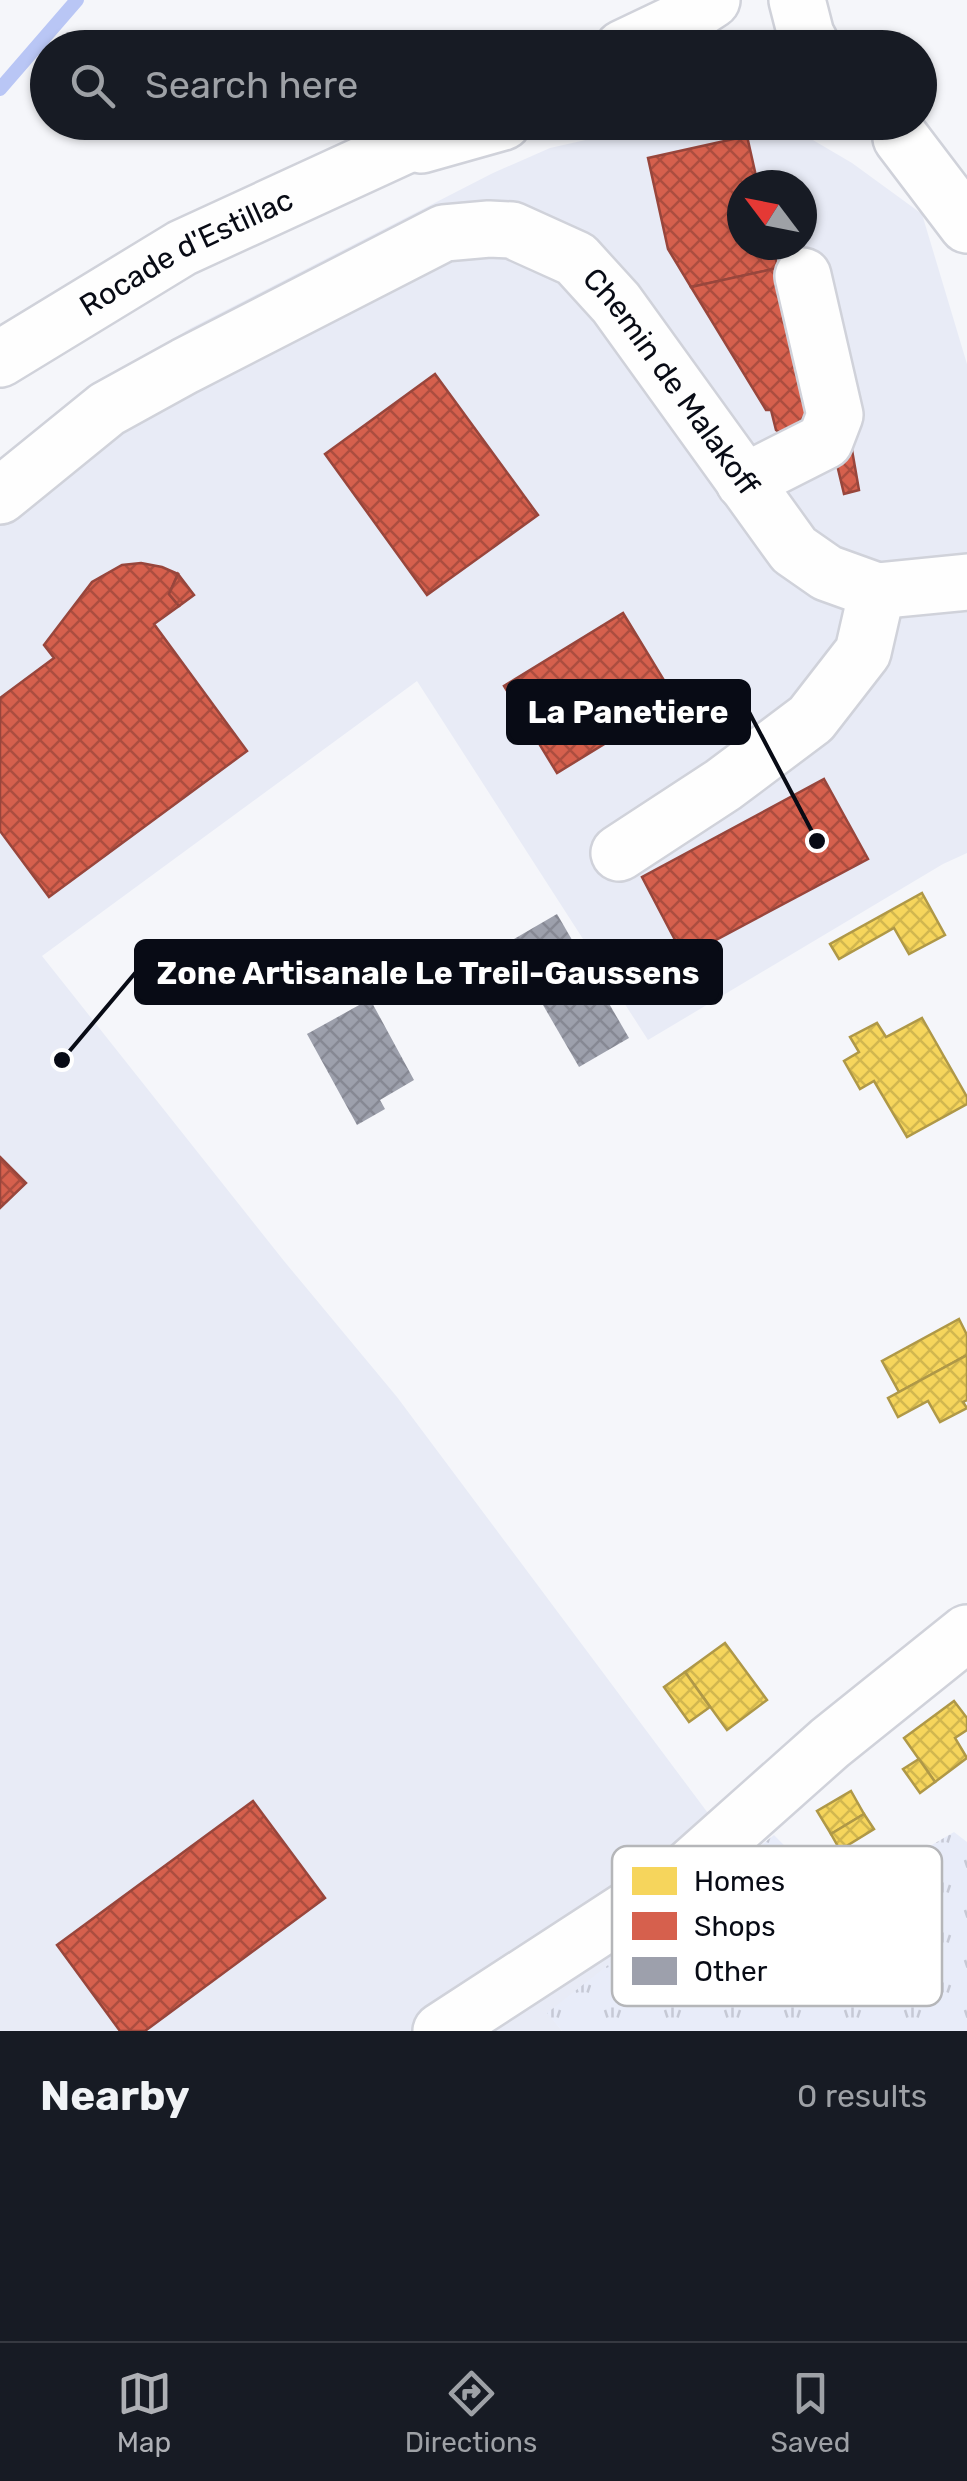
<!DOCTYPE html>
<html lang="en">
<head>
<meta charset="utf-8">
<style>
  body { margin:0; font-family:Rubik,sans-serif; background:#20242c; color:#f1f3f6 }
  .compass { position:absolute; left:727px; top:170px; width:90px; height:90px; border-radius:50%; background:#171b24; box-shadow:0 2px 8px #0004; rotate:302deg }
  .list { margin:0; padding:0; list-style:none }
  h2 { display:flex; justify-content:space-between; align-items:center; height:130px; margin:0; padding:0 40px; font-size:42px }
  h2 small { font-size:32px; font-weight:400; color:#9ea1a6 }
  .icon { flex:none; width:55px; height:55px; fill:none; stroke:currentColor; stroke-width:2; stroke-linecap:round; stroke-linejoin:round }
  .map { position:relative; flex:none; width:967px; height:2031px; overflow:hidden }
  .search { position:absolute; background:#171b24; box-shadow:0 2px 8px #0004; left:30px; right:30px; top:30px; height:110px; display:flex; align-items:center; gap:25px; box-sizing:border-box; padding:0 35px; border-radius:55px; color:#9ea1a6; font-size:38px }
  .sheet { height:310px; background:#171b24 }
  nav { display:flex; justify-content:space-around; align-items:center; box-sizing:border-box; height:140px; border-top:2px solid #363941; background:#171b24; font-size:28px; color:#9ea1a6 }
  nav a { display:grid; justify-items:center; gap:5px }
  nav .on { color:#aeb0b5 }
  .map>svg:first-child { display:block }
</style>
</head>
<body>
<div class="map">
<svg width="967" height="2031" viewBox="0 0 967 2031">
  <defs>
    <pattern id="grass-tufts" width="24" height="20" patternUnits="userSpaceOnUse" patternTransform="scale(2.5)"><rect width="24" height="20" fill="#e8ecf9"/><path d="M3 7l-1-3M5 7V3M7 7l1-3M15 17l-1-3M17 17v-4M19 17l1-3" fill="none" stroke="#c6c9d5"/></pattern>
    <pattern id="homes-cross-hatch" width="8" height="8" patternUnits="userSpaceOnUse" patternTransform="scale(2.5)"><rect width="8" height="8" fill="#f6d55c"/><path d="M0 0l8 8M0 8l8-8" fill="none" stroke="#d1b64f"/></pattern>
    <pattern id="shops-cross-hatch" width="8" height="8" patternUnits="userSpaceOnUse" patternTransform="scale(2.5)"><rect width="8" height="8" fill="#d6604d"/><path d="M0 0l8 8M0 8l8-8" fill="none" stroke="#ac4d3f"/></pattern>
    <pattern id="building-cross-hatch" width="8" height="8" patternUnits="userSpaceOnUse" patternTransform="scale(2.5)"><rect width="8" height="8" fill="#9da0ac"/><path d="M0 0l8 8M0 8l8-8" fill="none" stroke="#868893"/></pattern>
  </defs>
  <rect width="100%" height="100%" fill="#f5f6fa"/>
  <!-- built -->
  <path fill="#e8ebf6" fill-rule="evenodd" d="M 661,123 L 784,123 L 852,163 L 922,214 L 967,364 L 967,853 L 943,864 L 648,1040 L 417,681 L 42,956 L 284,1261 L 397,1397 L 743,1860 L 548,2013 L 562,2031 L 0,2031 L 0,461 L 97,385 L 191,328 L 493,173 L 550,148 ZM 742,185 L 802,185 L 802,245 L 742,245 Z"/>
  <!-- grass -->
  <path fill="url(#grass-tufts)" d="M 954,1832 L 967,1842 L 967,2031 L 562,2031 L 547,2013 L 774,1835 L 838,1900 Z"/>
  <!-- homes -->
  <g fill="url(#homes-cross-hatch)" stroke="#af9847" stroke-width="2.5">
    <path d="M 922,893 L 945,935 L 909,954 L 894,928 L 839,959 L 830,944 Z"/>
    <path d="M 922,1018 L 967,1097 L 967,1104 L 907,1137 L 874,1081 L 860,1089 L 844,1061 L 859,1052 L 850,1037 L 877,1023 L 886,1037 Z"/>
    <path d="M 959,1319 L 967,1335 L 967,1355 L 899,1392 L 882,1361 Z"/>
    <path d="M 967,1355 L 967,1400 L 963,1402 L 967,1408 L 940,1422 L 928,1401 L 898,1417 L 888,1398 Z"/>
    <path d="M 725,1643 L 767,1700 L 727,1730 L 685,1672 Z"/>
    <path d="M 685,1672 L 710,1707 L 689,1722 L 664,1687 Z"/>
    <path d="M 954,1701 L 967,1718 L 967,1730 L 955,1738 L 967,1758 L 935,1782 L 904,1738 Z"/>
    <path d="M 919,1759 L 935,1782 L 920,1793 L 903,1769 Z"/>
    <path d="M 851,1791 L 864,1814 L 831,1834 L 817,1811 Z"/>
    <path d="M 864,1814 L 874,1829 L 840,1850 L 831,1834 Z"/>
  </g>
  <!-- shops -->
  <g fill="url(#shops-cross-hatch)" stroke="#98463c" stroke-width="2.5">
    <path d="M 747,136 L 758,185 L 742,185 L 742,245 L 772,245 L 778,268 L 691,287 L 668,249 L 648,158 Z"/>
    <path d="M 778,268 L 811,416 L 788,438 L 776,430 L 771,410 L 766,410 L 691,287 Z"/>
    <path d="M 435,374 L 538,515 L 427,595 L 325,454 Z"/>
    <path d="M 852,450 L 859,490 L 844,494 L 834,452 Z"/>
    <path d="M 141,563 L 162,567 L 178,574 L 169,594 L 179,606 L 154,624 L 247,751 L 49,897 L 0,831 L 0,698 L 54,658 L 44,645 L 92,582 L 122,565 Z"/>
    <path d="M 178,574 L 194,595 L 179,606 L 169,594 Z"/>
    <path d="M 623,613 L 676,700 L 557,773 L 504,686 Z"/>
    <path d="M 824,779 L 868,859 L 684,957 L 642,877 Z"/>
    <path d="M 0,1157 L 26,1183 L 0,1208 Z"/>
    <path d="M 253,1801 L 325,1898 L 145,2031 L 120,2031 L 57,1945 Z"/>
  </g>
  <g fill="none" stroke-linecap="round" stroke-linejoin="round">
    <!-- stream -->
    <path stroke="#b9c6f5" stroke-width="14" d="M 0,89 L 77,0"/>
  </g>
  <!-- building -->
  <g fill="url(#building-cross-hatch)">
    <path d="M 557,914 L 629,1038 L 579,1067 L 507,943 Z"/>
    <path d="M 370,999 L 414,1080 L 380,1100 L 385,1109 L 357,1125 L 307,1034 Z"/>
  </g>
  <g fill="none" stroke-linecap="round" stroke-linejoin="round">
    <defs>
      <g id="minor">
        <path d="M 623,48 L 680,21 L 712,0"/>
        <path d="M 421,145 L 503,122"/>
        <path id="s1" d="M 0,359 L 182,248 L 456,122"/>
        <path d="M 744,482 L 825,441 L 835,415 L 803,276"/>
        <path id="s2" d="M 0,496 L 107,409 L 185,366 L 444,233 L 489,229 L 512,230 L 576,259 L 616,303 L 794,550 L 827,573 L 877,591 L 967,582"/>
        <path d="M 619,853 L 723,785 L 811,719 L 863,652 L 877,591"/>
        <path d="M 441,2031 L 684,1873 L 830,1743 L 967,1633"/>
      </g>
      <g id="major">
        <path d="M 797,0 L 806,35 L 813,48"/>
        <path d="M 901,138 L 967,225"/>
      </g>
    </defs>
    <!-- minor casing -->
    <use href="#minor" stroke="#d0d2da" stroke-width="60"/>
    <!-- major casing -->
    <use href="#major" stroke="#d0d2da" stroke-width="60"/>
    <!-- minor -->
    <use href="#minor" stroke="#fefefe" stroke-width="55"/>
    <!-- major -->
    <use href="#major" stroke="#fefefe" stroke-width="55"/>
  </g>
  <g text-anchor="middle" stroke-width="10" stroke-linejoin="round" paint-order="stroke">
    <!-- street labels -->
    <g font-size="30" fill="#080b15" stroke="#fff">
      <text dy="10" stroke="none"><textPath href="#s1" startOffset="215">Rocade d'Estillac</textPath></text>
      <text dy="10" stroke="none"><textPath href="#s2" startOffset="812">Chemin de Malakoff</textPath></text>
    </g>
  </g>
  <!-- legend -->
  <rect x="612" y="1846" width="330" height="160" rx="15" fill="#fff" stroke="#b5b6b9" stroke-width="2.5"/>
  <rect x="632" y="1867" width="45" height="28" fill="#f6d55c"/>
  <rect x="632" y="1912" width="45" height="28" fill="#d6604d"/>
  <rect x="632" y="1957" width="45" height="28" fill="#9da0ac"/>
  <g font-size="28" fill="#080b15">
    <text x="694" y="1891">Homes</text>
    <text x="694" y="1936">Shops</text>
    <text x="694" y="1981">Other</text>
  </g>
  <!-- callouts -->
  <path fill="none" stroke="#080b15" stroke-width="4" d="M817 841L749 712M62 1060L136 972"/>
  <g fill="#080b15" stroke="#fff" stroke-width="4">
    <circle cx="817" cy="841" r="10"/>
    <circle cx="62" cy="1060" r="10"/>
  </g>
  <g fill="#080b15" stroke="#080b15" stroke-width="4">
    <rect x="508" y="681" width="241" height="62" rx="10"/>
    <rect x="136" y="941" width="585" height="62" rx="10"/>
  </g>
  <g font-size="32" text-anchor="middle" font-weight="bold" fill="#fff">
    <text x="628" y="723">La Panetiere</text>
    <text x="428" y="984">Zone Artisanale Le Treil-Gaussens</text>
  </g>
</svg>
<svg class="compass" viewBox="-18 -18 36 36"><path d="M0-13l5 13h-10z" fill="#e53935"/><path d="M0 13l5-13h-10z" fill="#9ea1a6"/></svg>
<div class="search"><svg class="icon" aria-label="search" viewBox="0 0 24 24"><circle cx="10" cy="10" r="6"/><path d="M15 15l6 6"/></svg>Search here</div>
</div>
<section class="sheet">
<h2>Nearby<small>0 results</small></h2>
<ul class="list">
</ul>
</section>
<nav>
<a class="on"><svg class="icon" aria-label="map" viewBox="0 0 24 24"><path d="M3 6l6-2 6 2 6-2v14l-6 2-6-2-6 2zM9 4v14M15 6v14"/></svg>Map</a>
<a><svg class="icon" aria-label="directions" viewBox="0 0 24 24"><path d="M12 3l9 9-9 9-9-9zM9 14v-3h6M13 9l2 2-2 2"/></svg>Directions</a>
<a><svg class="icon" aria-label="saved" viewBox="0 0 24 24"><path d="M7 4h10v16l-5-4-5 4z"/></svg>Saved</a>
</nav>
</body>
</html>
